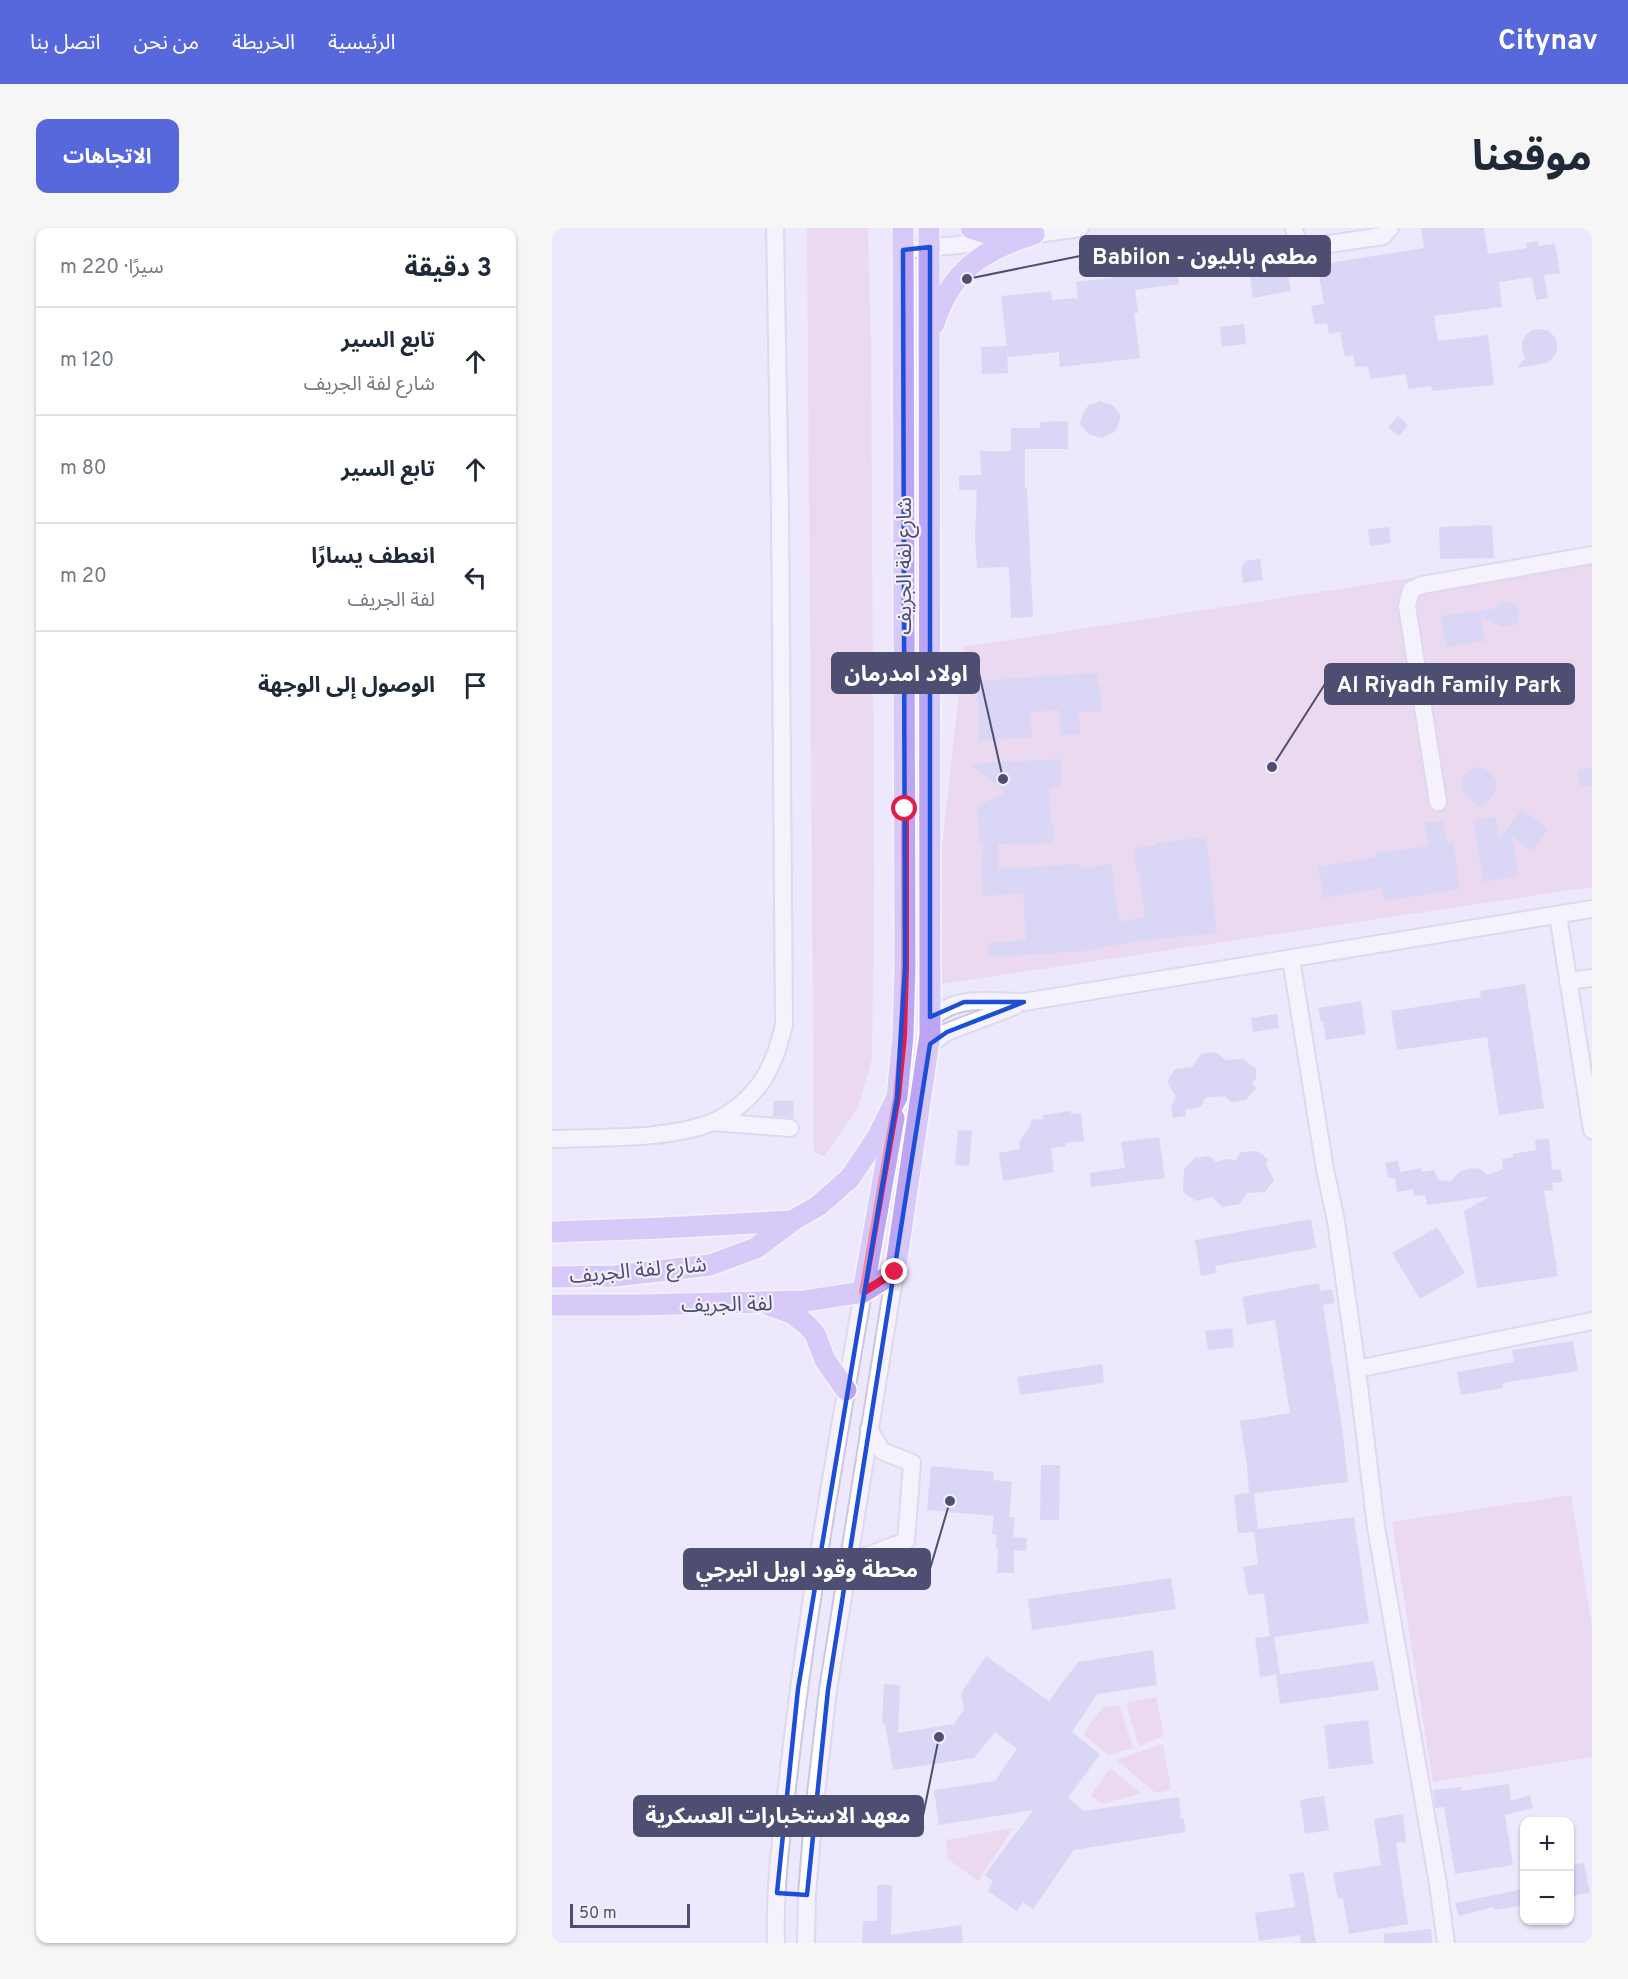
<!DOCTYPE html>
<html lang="ar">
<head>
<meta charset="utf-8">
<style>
  body { margin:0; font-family:Overpass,"Noto Sans Arabic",sans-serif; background:#f6f6f7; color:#1f2937; direction:rtl }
  .controls { position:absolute; right:18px; bottom:18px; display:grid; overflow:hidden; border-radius:12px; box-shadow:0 2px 4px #0004 }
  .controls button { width:54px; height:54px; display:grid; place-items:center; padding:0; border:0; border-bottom:2px solid #e0e1e3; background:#fff; color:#1f2937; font:30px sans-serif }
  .scale { position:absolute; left:18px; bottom:15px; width:120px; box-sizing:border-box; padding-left:6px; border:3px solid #4e4e73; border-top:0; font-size:16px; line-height:21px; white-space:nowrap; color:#4e4e73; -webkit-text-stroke:4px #f2eefe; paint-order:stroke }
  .stop { position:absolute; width:18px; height:18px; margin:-14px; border:4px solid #e11d48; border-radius:50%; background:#fff }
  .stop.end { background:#e11d48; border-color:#fff; box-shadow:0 2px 6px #0008 }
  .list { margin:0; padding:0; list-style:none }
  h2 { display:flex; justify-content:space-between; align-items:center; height:78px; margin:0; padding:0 24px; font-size:26px }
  h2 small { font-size:20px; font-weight:400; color:#747a83 }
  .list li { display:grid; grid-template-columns:39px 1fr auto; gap:18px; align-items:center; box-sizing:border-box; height:108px; padding:0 24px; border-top:2px solid #e0e1e3 }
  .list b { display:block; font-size:22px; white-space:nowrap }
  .list p { margin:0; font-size:20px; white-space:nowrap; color:#747a83 }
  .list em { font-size:20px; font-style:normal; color:#747a83 }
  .icon { flex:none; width:33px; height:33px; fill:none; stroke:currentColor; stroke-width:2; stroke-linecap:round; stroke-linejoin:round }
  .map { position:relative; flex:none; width:1040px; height:1715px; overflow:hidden; direction:ltr; border-radius:12px }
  header { display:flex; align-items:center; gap:36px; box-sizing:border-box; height:84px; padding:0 30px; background:#5768dc; color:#fff }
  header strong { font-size:28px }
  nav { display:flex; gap:33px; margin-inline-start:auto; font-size:21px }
  .intro { display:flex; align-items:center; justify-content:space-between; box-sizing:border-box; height:144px; padding:0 36px }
  h1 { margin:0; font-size:42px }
  .button { padding:15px 27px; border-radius:12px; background:#5768dc; color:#fff; font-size:21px; font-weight:700 }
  main { display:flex; gap:36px; padding:0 36px }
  aside { flex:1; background:#fff; border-radius:12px; box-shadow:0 2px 4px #0004 }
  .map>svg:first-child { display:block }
</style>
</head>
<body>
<header>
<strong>Citynav</strong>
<nav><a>الرئيسية</a><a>الخريطة</a><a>من نحن</a><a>اتصل بنا</a></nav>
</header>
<div class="intro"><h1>موقعنا</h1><a class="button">الاتجاهات</a></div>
<main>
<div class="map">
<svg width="1040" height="1715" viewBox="0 0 1040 1715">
  <rect width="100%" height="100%" fill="#ede8fb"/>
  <!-- green -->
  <g fill="#e8c7e0">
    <path d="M 255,0 L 316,0 L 319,117 L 322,653 L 320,831 L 306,880 L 272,928 L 262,924 Z"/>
    <path d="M 1040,322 L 1040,659 L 375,758 L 412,419 Z"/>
    <path d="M 1019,1267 L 1040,1398 L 1040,1529 L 881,1554 L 840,1294 Z"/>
    <path d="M 604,1469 L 612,1508 L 587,1518 L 574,1475 Z"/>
    <path d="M 567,1477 L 581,1520 L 557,1527 L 531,1506 L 551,1479 Z"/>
    <path d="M 611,1516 L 619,1562 L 604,1565 L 564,1532 Z"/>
    <path d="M 558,1540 L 589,1565 L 550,1576 L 539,1567 Z"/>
    <path d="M 461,1600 L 426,1653 L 396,1631 L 394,1612 Z"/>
  </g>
  <!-- building -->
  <g fill="#c4c2ee">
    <path d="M 869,0 L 932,0 L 936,26 L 975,20 L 974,15 L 986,13 L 987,18 L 1003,16 L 1008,45 L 992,47 L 996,70 L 984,72 L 980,49 L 947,54 L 950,79 L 882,88 L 886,113 L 936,107 L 942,157 L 880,163 L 879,158 L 856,161 L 854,146 L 818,151 L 816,138 L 803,139 L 801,127 L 793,129 L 788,104 L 777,106 L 775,95 L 763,97 L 759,78 L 772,76 L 765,37 L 872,20 Z"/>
    <path d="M 734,36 L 739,63 L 701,70 L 697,42 Z"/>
    <path d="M 625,38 L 627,56 L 583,62 L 586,85 L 582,85 L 588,130 L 508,139 L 507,124 L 456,129 L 449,68 L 499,63 L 500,72 L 526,70 L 524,54 L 560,50 L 559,45 Z"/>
    <path d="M 692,96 L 694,116 L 670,119 L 668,99 Z"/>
    <path d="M 988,101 L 996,103 L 1002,108 L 1005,115 L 1005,123 L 1001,130 L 995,135 L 965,140 L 973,130 L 970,122 L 970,114 L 974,107 L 980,102 Z"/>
    <path d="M 455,118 L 456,145 L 430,146 L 429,119 Z"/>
    <path d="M 548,173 L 560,177 L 569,187 L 565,200 L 561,205 L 550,210 L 538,207 L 528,196 L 532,183 L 536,178 Z"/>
    <path d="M 846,188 L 856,197 L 847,208 L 836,199 Z"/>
    <path d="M 516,193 L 516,221 L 473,221 L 473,260 L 475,260 L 481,389 L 459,390 L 457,339 L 425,340 L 423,309 L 425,262 L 407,262 L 407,247 L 429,247 L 428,223 L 459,223 L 459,200 L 488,200 L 488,194 Z"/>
    <path d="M 940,297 L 942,330 L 888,331 L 887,299 Z"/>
    <path d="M 837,299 L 839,315 L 818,318 L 816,301 Z"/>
    <path d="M 708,331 L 711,352 L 691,355 L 689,341 L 693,333 Z"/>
    <path d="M 953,373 L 963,376 L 968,385 L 965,395 L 961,398 L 951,399 L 929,389 L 933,413 L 894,419 L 889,388 L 941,381 L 947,375 Z"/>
    <path d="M 545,445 L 546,457 L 548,457 L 549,483 L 527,484 L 528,506 L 509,507 L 507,482 L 478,484 L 480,509 L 426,513 L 427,486 L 424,453 Z"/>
    <path d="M 509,531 L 510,559 L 497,560 L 499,596 L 502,596 L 502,615 L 446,616 L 447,641 L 528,636 L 529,641 L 559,636 L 567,694 L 593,689 L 587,643 L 584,644 L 582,620 L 605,617 L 605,615 L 654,609 L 665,705 L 583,713 L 534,723 L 437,729 L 436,715 L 474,712 L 471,665 L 431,668 L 429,643 L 431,616 L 428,616 L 425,578 L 454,564 L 417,536 Z"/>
    <path d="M 928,539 L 939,544 L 945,555 L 942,566 L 930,580 L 918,572 L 918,570 L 915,571 L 909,559 L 912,547 L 921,540 Z"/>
    <path d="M 1040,540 L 1040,557 L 1028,558 L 1026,542 Z"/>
    <path d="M 970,581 L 996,601 L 979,623 L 960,608 L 967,648 L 931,654 L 921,592 L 943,589 L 947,612 Z"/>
    <path d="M 891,593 L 895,615 L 901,614 L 908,661 L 832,673 L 830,660 L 771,670 L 766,639 L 825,629 L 824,625 L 877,618 L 873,595 Z"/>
    <path d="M 973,756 L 992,880 L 947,887 L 935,809 L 845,822 L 839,783 L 929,769 L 928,763 Z"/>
    <path d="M 809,773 L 814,806 L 774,812 L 771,793 L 769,794 L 766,780 Z"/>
    <path d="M 725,786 L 727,800 L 701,804 L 699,790 Z"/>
    <path d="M 663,824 L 674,832 L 691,831 L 704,841 L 704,850 L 700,856 L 704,860 L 694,872 L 680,874 L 672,868 L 653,870 L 649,879 L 633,882 L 634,888 L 621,890 L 619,879 L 624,868 L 615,854 L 623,841 L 640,839 L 649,826 Z"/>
    <path d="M 222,873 L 242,873 L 241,890 L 221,888 Z"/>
    <path d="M 519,883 L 519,886 L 529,885 L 532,913 L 513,915 L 514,918 L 499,920 L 502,944 L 451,953 L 447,925 L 468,921 L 467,914 L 479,896 L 479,892 L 491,891 L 491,887 Z"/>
    <path d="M 406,902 L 420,903 L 417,938 L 403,937 Z"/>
    <path d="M 607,909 L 613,950 L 539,959 L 538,945 L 573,940 L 569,914 Z"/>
    <path d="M 997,911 L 1000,942 L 1009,941 L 1010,954 L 1000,955 L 1001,962 L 992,963 L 1006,1048 L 925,1060 L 912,983 L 939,968 L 875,977 L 873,967 L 862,968 L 861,961 L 845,964 L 843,950 L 836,950 L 833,935 L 846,932 L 848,944 L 869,940 L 870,944 L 882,942 L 886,952 L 899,953 L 908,943 L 919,940 L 928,941 L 936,947 L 951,941 L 950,931 L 961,929 L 961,926 L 984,922 L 983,912 Z"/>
    <path d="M 705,923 L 716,931 L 714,936 L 722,952 L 713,964 L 695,965 L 688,976 L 670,979 L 660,969 L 644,973 L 631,964 L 632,941 L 643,930 L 657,928 L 664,934 L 673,931 L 684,932 L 689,924 Z"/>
    <path d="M 759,991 L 764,1020 L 663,1038 L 665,1045 L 649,1048 L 643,1012 Z"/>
    <path d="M 885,999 L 913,1045 L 868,1071 L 840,1025 Z"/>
    <path d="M 767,1055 L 768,1063 L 780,1061 L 783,1075 L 771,1077 L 791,1206 L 796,1254 L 702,1265 L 706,1301 L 802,1289 L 817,1395 L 722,1409 L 728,1446 L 708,1449 L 703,1410 L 718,1408 L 712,1365 L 696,1367 L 691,1339 L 706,1336 L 702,1304 L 686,1305 L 682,1267 L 697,1265 L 695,1238 L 688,1193 L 738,1185 L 723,1092 L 695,1097 L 690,1069 Z"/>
    <path d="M 680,1100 L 682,1119 L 656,1122 L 653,1103 Z"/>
    <path d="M 1021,1113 L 1026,1143 L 951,1155 L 951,1160 L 909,1167 L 905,1144 L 962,1134 L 960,1122 Z"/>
    <path d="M 550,1136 L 552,1155 L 468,1167 L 465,1149 Z"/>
    <path d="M 489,1237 L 508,1237 L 507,1292 L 488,1292 Z"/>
    <path d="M 379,1238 L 442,1244 L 441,1252 L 460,1254 L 457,1289 L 463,1289 L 461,1309 L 475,1310 L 474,1323 L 462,1322 L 462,1345 L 445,1345 L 446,1321 L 444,1321 L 445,1307 L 440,1306 L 442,1288 L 375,1282 Z"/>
    <path d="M 619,1350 L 624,1381 L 480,1402 L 476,1371 Z"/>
    <path d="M 601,1422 L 605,1457 L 545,1466 L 520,1504 L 548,1526 L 516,1570 L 532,1583 L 627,1569 L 629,1591 L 632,1590 L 633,1604 L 522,1622 L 481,1681 L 471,1674 L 465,1683 L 436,1663 L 441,1653 L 433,1647 L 481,1582 L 387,1597 L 382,1562 L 443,1553 L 465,1521 L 443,1504 L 422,1530 L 341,1542 L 333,1495 L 330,1495 L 332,1456 L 348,1457 L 346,1505 L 402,1496 L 412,1481 L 409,1465 L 434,1428 L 497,1473 L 526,1434 Z"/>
    <path d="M 822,1433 L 827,1462 L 728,1476 L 724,1447 Z"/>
    <path d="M 816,1492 L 821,1536 L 777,1541 L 772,1497 Z"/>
    <path d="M 957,1556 L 959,1573 L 978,1567 L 981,1580 L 953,1587 L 961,1637 L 903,1646 L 892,1579 L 883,1580 L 881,1562 L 909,1559 L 909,1563 Z"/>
    <path d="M 772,1568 L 777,1602 L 753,1606 L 748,1572 Z"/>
    <path d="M 851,1586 L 854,1614 L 844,1615 L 856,1696 L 797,1706 L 791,1670 L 786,1671 L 781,1645 L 829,1637 L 822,1591 Z"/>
    <path d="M 1032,1635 L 1038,1665 L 1017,1668 L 1017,1637 Z"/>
    <path d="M 752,1644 L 764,1715 L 749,1715 L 748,1707 L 707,1713 L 703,1685 L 743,1679 L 737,1646 Z"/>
    <path d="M 325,1657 L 340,1657 L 339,1707 L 409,1697 L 411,1715 L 310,1715 L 311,1693 L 325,1693 Z"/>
    <path d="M 972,1661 L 972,1677 L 942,1682 L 941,1679 L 907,1688 L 903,1675 Z"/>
    <path d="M 879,1701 L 880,1715 L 832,1715 L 832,1706 Z"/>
  </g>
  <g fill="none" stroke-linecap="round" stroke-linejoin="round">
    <defs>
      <g id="minor">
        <path d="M 742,0 C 744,11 746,15 757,19 L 831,8 L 838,0"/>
        <path d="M 351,22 L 406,17 L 528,0"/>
        <path d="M 886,574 L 855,378 L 859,362 L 870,357 L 1040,327"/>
        <path d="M 1006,687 L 1040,902"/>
        <path d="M 739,731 L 773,941 L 784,993 L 805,1141 L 824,1299 L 886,1656 L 894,1715"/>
        <path d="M 1016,753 L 1040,750"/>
        <path d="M 378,792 C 403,766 440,774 472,774 L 1040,681"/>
        <path d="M 378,816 L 395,804 L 463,778"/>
        <path d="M 161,894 L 238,900"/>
        <path d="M 0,911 C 49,909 113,912 159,895 C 177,888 197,871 208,856 C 221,838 227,817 232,797 L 228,285 L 223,0"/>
        <path d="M 805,1141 L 1040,1093"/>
        <path d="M 295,1341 L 306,1331 L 354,1313 L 360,1235 L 330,1223 L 317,1201"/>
        <path d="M 224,1715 C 222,1652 232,1588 239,1525 C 257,1371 285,1217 311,1064"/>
        <path d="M 254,1715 L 255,1667 L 261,1592 L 276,1462 L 343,1044"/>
      </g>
      <g id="major">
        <path d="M 419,0 L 437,6 L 461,9"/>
        <path d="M 382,96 C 399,42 431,22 482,6"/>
        <path d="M 0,1004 L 110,1000 L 240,993"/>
        <path d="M 0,1049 L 63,1048 L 158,1037 L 204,1020 L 240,993 L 266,978 L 298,950 L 326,908 L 345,869 L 351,808 L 353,739 L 351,0"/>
        <path d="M 311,1064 L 342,890"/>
        <path d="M 0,1077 L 86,1077 L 253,1073 L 311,1064 L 343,1044 L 378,806 L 377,0"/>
        <path d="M 219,1078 L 240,1085 L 255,1097 L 263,1106 L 273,1132 L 294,1162"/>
      </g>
    </defs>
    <!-- minor casing -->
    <use href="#minor" stroke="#cac7e1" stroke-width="20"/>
    <!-- major casing -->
    <use href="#major" stroke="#fff" stroke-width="24"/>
    <!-- minor -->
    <use href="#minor" stroke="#fff" stroke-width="16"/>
    <!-- major -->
    <use href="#major" stroke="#bca6f4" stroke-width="21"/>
  </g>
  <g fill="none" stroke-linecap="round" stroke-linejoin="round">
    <!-- route -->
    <path stroke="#e11d48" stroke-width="8" d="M 343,1044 L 311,1064 L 345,869 L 351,808 L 353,739 L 353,581"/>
  </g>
  <!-- marked area -->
  <path d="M0 0H1040V1715H0ZM 378,19 L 378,789 L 412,774 L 472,774 L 395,804 L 378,816 L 276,1462 L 255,1667 L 225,1665 L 246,1461 L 345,869 L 353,739 L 351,22 Z" fill="#ede8fb" fill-opacity=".55" fill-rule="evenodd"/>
  <path fill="none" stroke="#1d4ed8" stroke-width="4.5" stroke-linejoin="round" d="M 378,19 L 378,789 L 412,774 L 472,774 L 395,804 L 378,816 L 276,1462 L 255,1667 L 225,1665 L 246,1461 L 345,869 L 353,739 L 351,22 Z"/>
  <g text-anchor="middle" stroke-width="4.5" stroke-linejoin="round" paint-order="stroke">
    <!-- street labels -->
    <g font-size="21" fill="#4e4e73" stroke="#f2eefe">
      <text transform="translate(352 338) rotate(-90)" y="7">شارع لفة الجريف</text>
      <text transform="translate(86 1042) rotate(-5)" y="7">شارع لفة الجريف</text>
      <text transform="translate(175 1076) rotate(-1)" y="7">لفة الجريف</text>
    </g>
  </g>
  <!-- callouts -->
  <path fill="none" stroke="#4e4e73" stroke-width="2" d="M415 51L528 28M451 551L427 445M720 539L773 456M398 1273L378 1341M387 1509L371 1588"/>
  <g fill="#4e4e73" stroke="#f2eefe" stroke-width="2">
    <circle cx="415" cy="51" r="6"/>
    <circle cx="451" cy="551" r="6"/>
    <circle cx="720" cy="539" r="6"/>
    <circle cx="398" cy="1273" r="6"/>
    <circle cx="387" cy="1509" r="6"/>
  </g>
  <g fill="#4e4e73" stroke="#4e4e73" stroke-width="2">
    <rect x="528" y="8" width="250" height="40" rx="6"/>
    <rect x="280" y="425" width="147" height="40" rx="6"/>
    <rect x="773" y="436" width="249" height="40" rx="6"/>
    <rect x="132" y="1321" width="246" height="40" rx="6"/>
    <rect x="82" y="1568" width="289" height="40" rx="6"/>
  </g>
  <g font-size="22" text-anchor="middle" font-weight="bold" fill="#fff">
    <text x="653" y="36">Babilon - مطعم بابليون</text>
    <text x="354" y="453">اولاد امدرمان</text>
    <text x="897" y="464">Al Riyadh Family Park</text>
    <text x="255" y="1349">محطة وقود اويل انيرجي</text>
    <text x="226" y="1595">معهد الاستخبارات العسكرية</text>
  </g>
</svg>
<div class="controls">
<button>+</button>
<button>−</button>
</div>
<div class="scale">50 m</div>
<div class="stop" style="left:353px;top:581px"></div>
<div class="stop end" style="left:343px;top:1044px"></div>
</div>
<aside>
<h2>3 دقيقة<small>سيرًا · 220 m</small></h2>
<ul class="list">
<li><svg class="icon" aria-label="ahead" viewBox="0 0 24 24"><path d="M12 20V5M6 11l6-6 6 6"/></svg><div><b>تابع السير</b><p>شارع لفة الجريف</p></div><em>120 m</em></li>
<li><svg class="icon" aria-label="ahead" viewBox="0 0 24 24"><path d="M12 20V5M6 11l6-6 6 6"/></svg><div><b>تابع السير</b></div><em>80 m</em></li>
<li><svg class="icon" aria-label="left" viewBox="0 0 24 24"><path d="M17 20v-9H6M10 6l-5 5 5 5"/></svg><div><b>انعطف يسارًا</b><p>لفة الجريف</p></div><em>20 m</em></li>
<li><svg class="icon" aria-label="arrive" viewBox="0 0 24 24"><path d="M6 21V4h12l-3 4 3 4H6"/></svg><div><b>الوصول إلى الوجهة</b></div></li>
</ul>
</aside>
</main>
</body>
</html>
